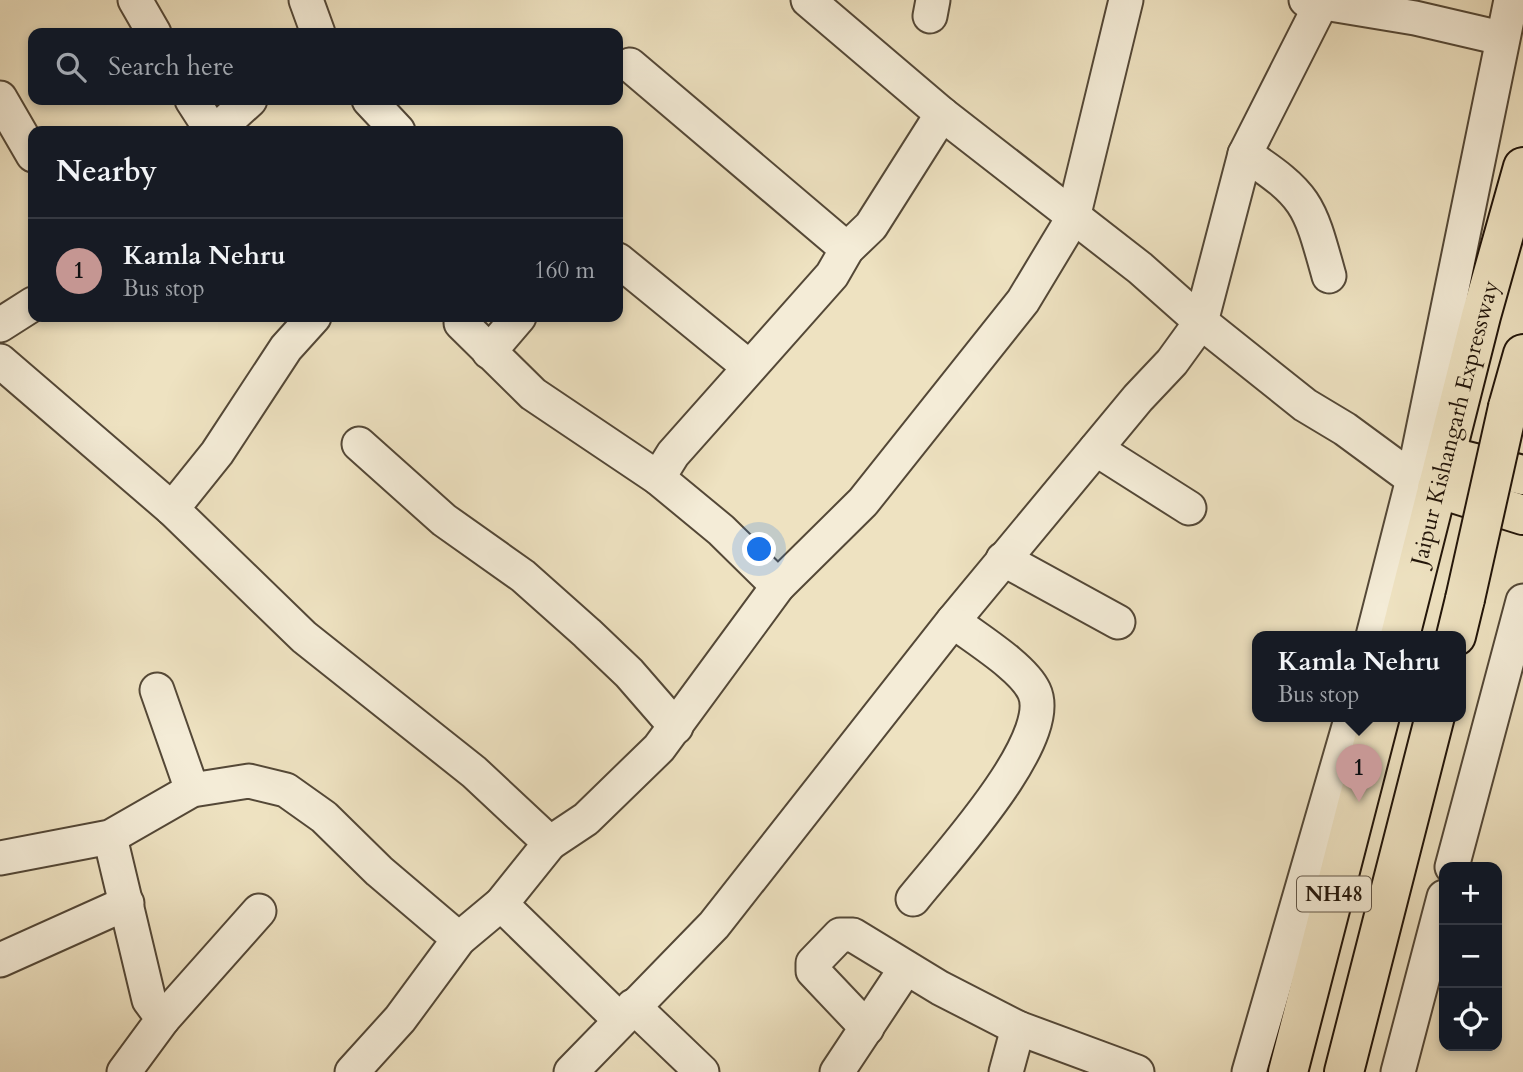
<!DOCTYPE html>
<html lang="en">
<head>
<meta charset="utf-8">
<style>
  body { margin:0; font-family:Cardo,serif; background:#242831; color:#f1f3f6 }
  .controls { position:absolute; right:21px; bottom:21px; display:grid; overflow:hidden; border-radius:14px; box-shadow:0 4px 10px #0003 }
  .controls button { width:63px; height:63px; display:grid; place-items:center; padding:0; border:0; border-bottom:2px solid #363941; background:#171b24; color:#f1f3f6; font:35px sans-serif }
  .you { position:absolute; left:760px; top:550px; width:24px; height:24px; margin:-18px; border:5px solid #fff; border-radius:50%; background:#1a73e8; box-shadow:0 0 0 10px #1a73e833 }
  .badge { display:grid; place-items:center; width:46px; height:46px; border-radius:50%; background:#c59692; color:#111; font-size:23px; font-weight:700 }
  .pin { position:absolute; translate:-50% -58px; filter:drop-shadow(0 2px 4px #0008) }
  .pin::after { content:''; position:absolute; top:37px; width:24px; height:21px; background:inherit; clip-path:polygon(0 0,100% 0,50% 100%) }
  .popup { position:absolute; left:1252px; top:631px; width:214px; height:91px; box-sizing:border-box; display:grid; place-content:center; border-radius:14px; background:#171b24; filter:drop-shadow(0 2px 5px #0005); font-size:23px; white-space:nowrap; color:#9ea1a6 }
  .popup b { font-size:26px; color:#f1f3f6 }
  .popup::after { content:''; position:absolute; left:50%; top:100%; margin-left:-14px; border:14px solid transparent; border-top-color:#171b24 }
  .list { margin:0; padding:0; list-style:none }
  h2 { display:flex; justify-content:space-between; align-items:center; height:91px; margin:0; padding:0 28px; font-size:30px }
  h2 small { font-size:23px; font-weight:400; color:#9ea1a6 }
  .list li { display:grid; grid-template-columns:46px 1fr auto; gap:21px; align-items:center; box-sizing:border-box; height:105px; padding:0 28px; border-top:2px solid #363941 }
  .list b { display:block; font-size:26px; white-space:nowrap }
  .list p { margin:0; font-size:23px; white-space:nowrap; color:#9ea1a6 }
  .list em { font-size:23px; font-style:normal; color:#9ea1a6 }
  .icon { flex:none; width:38px; height:38px; fill:none; stroke:currentColor; stroke-width:2; stroke-linecap:round; stroke-linejoin:round }
  .map { position:relative; flex:none; width:1523px; height:1072px; overflow:hidden }
  .search { position:absolute; background:#171b24; box-shadow:0 4px 10px #0003; left:28px; top:28px; width:595px; height:77px; display:flex; align-items:center; gap:18px; box-sizing:border-box; padding:0 24px; border-radius:14px; color:#9ea1a6; font-size:26px }
  .panel { position:absolute; background:#171b24; box-shadow:0 4px 10px #0003; left:28px; top:126px; width:595px; height:196px; border-radius:14px }
  .map>svg:first-child { display:block }
</style>
</head>
<body>
<div class="map">
<svg width="1523" height="1072" viewBox="0 0 1523 1072">
  <rect width="100%" height="100%" fill="#eee2c1"/>
  <filter id="stains"><feTurbulence type="fractalNoise" baseFrequency=".00286" numOctaves="4"/><feColorMatrix values="0 0 0 0 .2 0 0 0 0 .09 0 0 0 0 .02 0 0 0 .5 -.17"/></filter>
  <radialGradient id="worn" r=".72"><stop offset=".6" stop-color="#630" stop-opacity="0"/><stop offset="1" stop-color="#630" stop-opacity=".3"/></radialGradient>
  <g fill="none" stroke-linecap="round" stroke-linejoin="round">
    <defs>
      <g id="minor">
        <path d="M 135,0 L 154,33"/>
        <path d="M 306,0 L 318,33"/>
        <path d="M 808,0 L 942,114 L 1140,268 L 1201,322 L 1305,405 L 1345,429 L 1413,479 L 1437,488"/>
        <path d="M 1306,0 L 1415,18 L 1501,38"/>
        <path d="M 930,16 L 933,0"/>
        <path d="M 630,65 L 847,249"/>
        <path d="M 0,98 L 33,155"/>
        <path d="M 192,100 L 212,131"/>
        <path d="M 369,100 L 398,131"/>
        <path d="M 216,131 L 250,100"/>
        <path d="M 1245,154 C 1308,196 1309,204 1329,276"/>
        <path d="M 618,260 L 749,367"/>
        <path d="M 461,323 L 533,394 L 658,478 L 721,530 L 778,586"/>
        <path d="M 0,325 L 33,304"/>
        <path d="M 489,352 L 519,317"/>
        <path d="M 0,361 L 172,509 L 304,637 L 474,772 L 550,843 L 501,904 L 459,939 L 400,1019 L 352,1072"/>
        <path d="M 359,444 L 444,520 L 523,576 L 587,633 L 629,673 L 676,727"/>
        <path d="M 1096,449 L 1189,508"/>
        <path d="M 658,478 L 673,454 L 832,275 L 847,249 L 871,226 L 942,114"/>
        <path d="M 172,509 L 217,453 L 286,348 L 314,317"/>
        <path d="M 1003,559 L 1118,622"/>
        <path d="M 1373,636 L 1413,479 L 1511,0"/>
        <path d="M 157,690 L 192,790"/>
        <path d="M 110,837 L 149,1000 L 163,1019 L 124,1072"/>
        <path d="M 550,843 L 586,819 L 659,748 L 778,586 L 863,502 L 1023,301 L 1073,218 L 1126,0"/>
        <path d="M 0,858 L 110,837 L 192,790 L 249,781 L 286,790 L 324,817 L 379,871 L 459,939"/>
        <path d="M 1452,867 L 1523,601"/>
        <path d="M 913,899 C 943,861 1057,739 1034,691 C 1023,667 975,638 953,621"/>
        <path d="M 501,904 L 620,1020"/>
        <path d="M 0,960 L 127,903"/>
        <path d="M 633,1006 L 702,1072"/>
        <path d="M 163,1019 L 259,911"/>
        <path d="M 867,1028 L 813,971 L 813,963 L 840,935 L 853,935 L 940,988 L 1018,1028 L 1137,1072"/>
        <path d="M 571,1072 L 714,925 L 953,621 L 1138,398 L 1172,362 L 1201,322 L 1245,154 L 1323,0"/>
        <path d="M 837,1072 L 906,968"/>
        <path d="M 1006,1072 L 1018,1028"/>
        <path d="M 1249,1072 L 1352,716"/>
        <path d="M 1398,1072 L 1444,897"/>
      </g>
      <g id="major">
        <path d="M 1446,456 L 1523,475"/>
        <path d="M 1437,488 L 1523,515"/>
      </g>
      <g id="highway">
        <path d="M 1508,407 L 1523,354"/>
        <path id="s1" d="M 1400,636 L 1481,316 L 1523,167"/>
        <path d="M 1456,636 L 1465,599"/>
        <path d="M 1288,1072 L 1380,716"/>
        <path d="M 1344,1072 L 1435,716"/>
      </g>
    </defs>
    <!-- minor casing -->
    <use href="#minor" stroke="#544837" stroke-width="37"/>
    <!-- major casing -->
    <use href="#major" stroke="#211409" stroke-width="42"/>
    <!-- highway casing -->
    <use href="#highway" stroke="#211409" stroke-width="42"/>
    <!-- minor -->
    <use href="#minor" stroke="#f4ecd7" stroke-width="33"/>
    <!-- major -->
    <use href="#major" stroke="#eee2c1" stroke-width="38"/>
    <!-- highway -->
    <use href="#highway" stroke="#eee2c1" stroke-width="38"/>
    <defs>
      <path id="highway-bridge" d="M 1465,599 L 1508,407"/>
    </defs>
    <!-- highway-bridge casing -->
    <use href="#highway-bridge" stroke="#211409" stroke-width="42" stroke-linecap="butt"/>
    <!-- highway-bridge -->
    <use href="#highway-bridge" stroke="#eee2c1" stroke-width="38"/>
  </g>
  <g text-anchor="middle" stroke-width="6" stroke-linejoin="round" paint-order="stroke">
    <!-- shield labels -->
    <rect fill="#f4ecd7" stroke="#605547" stroke-width="2" x="1297" y="876.5" width="74" height="35" rx="5"/>
    <g font-size="21" font-weight="bold" fill="#211409">
      <text x="1334" y="901">NH48</text>
    </g>
    <!-- street labels -->
    <g font-size="23" fill="#211409" stroke="#f4ecd7">
      <text dy="8" stroke="none"><textPath href="#s1" startOffset="220">Jaipur Kishangarh Expressway</textPath></text>
    </g>
  </g>
  <rect width="100%" height="100%" filter="url(#stains)"/>
  <rect width="100%" height="100%" fill="url(#worn)"/>
</svg>
<div class="controls">
<button>+</button>
<button>−</button>
<button><svg class="icon" aria-label="locate" viewBox="0 0 24 24"><circle cx="12" cy="12" r="6"/><path d="M12 2v4M12 18v4M2 12h4M18 12h4"/></svg></button>
</div>
<div class="you"></div>
<div class="pin badge" style="left:1359px;top:802px">1</div>
<div class="popup"><b>Kamla Nehru</b>Bus stop</div>
<div class="search"><svg class="icon" aria-label="search" viewBox="0 0 24 24"><circle cx="10" cy="10" r="6"/><path d="M15 15l6 6"/></svg>Search here</div>
<section class="panel">
<h2>Nearby<small></small></h2>
<ul class="list">
<li><span class="badge">1</span><div><b>Kamla Nehru</b><p>Bus stop</p></div><em>160 m</em></li>
</ul>
</section>
</div>
</body>
</html>
